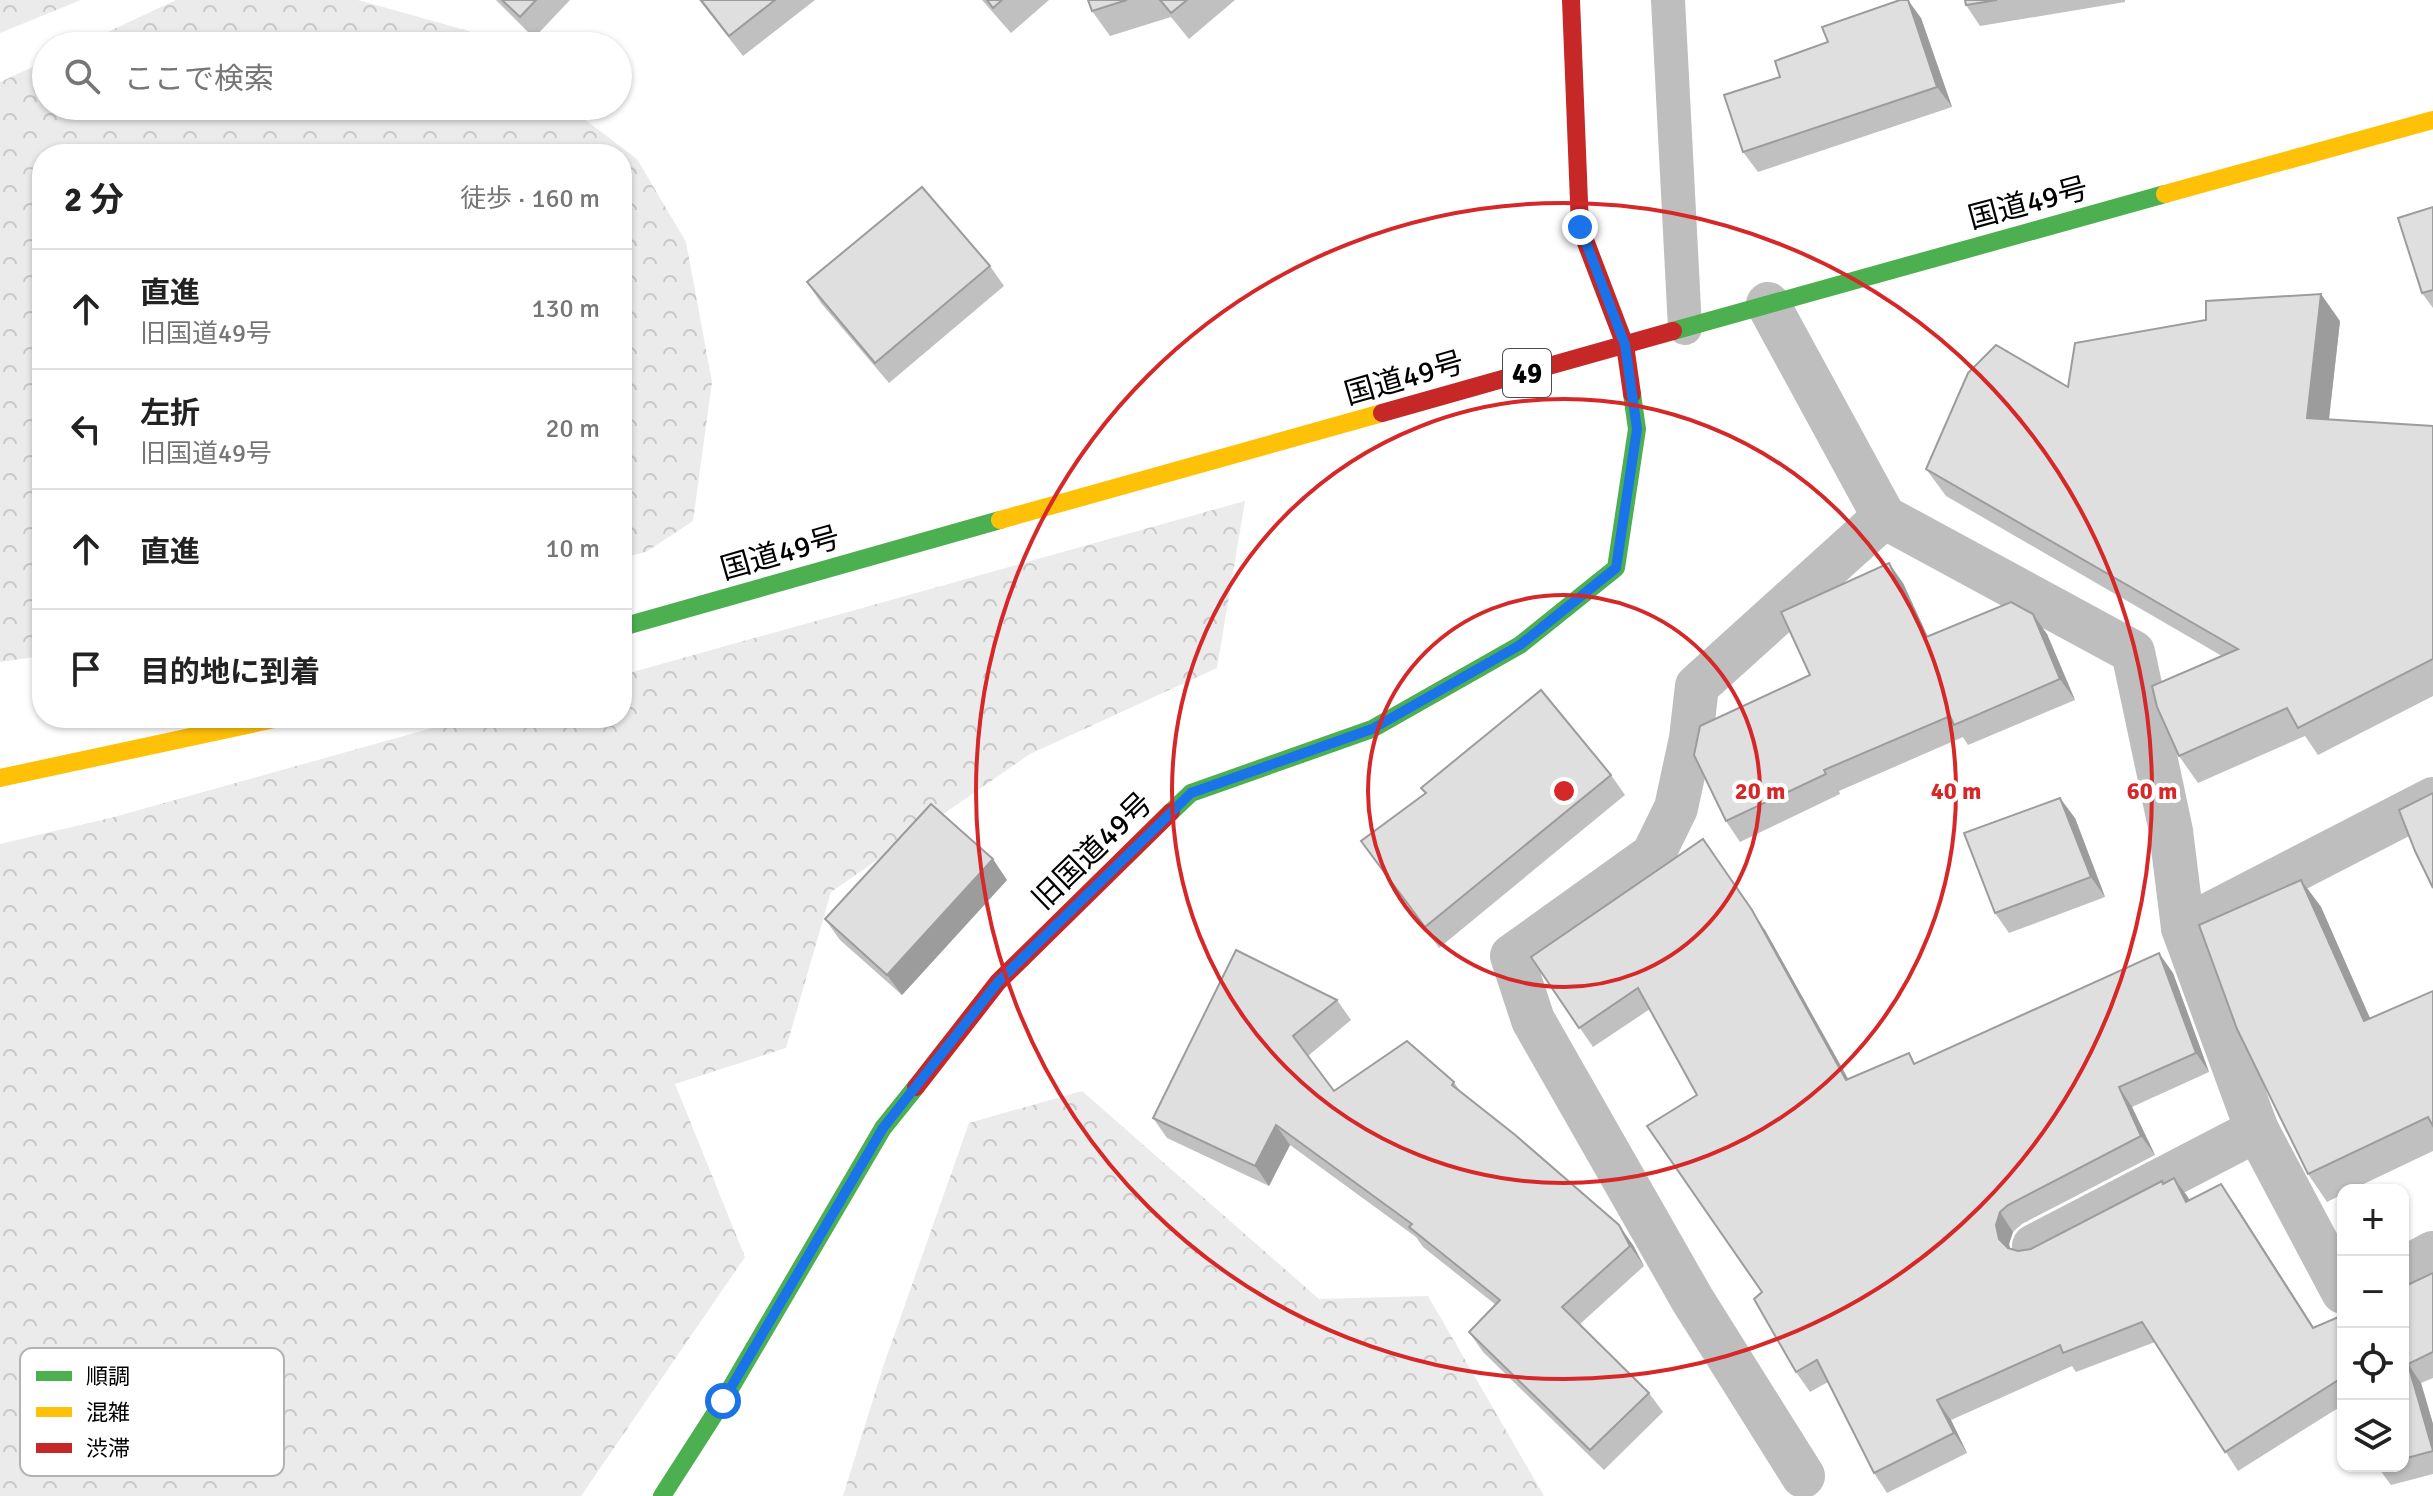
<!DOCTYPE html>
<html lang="ja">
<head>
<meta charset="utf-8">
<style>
  body { margin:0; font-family:Signika,"Noto Sans JP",sans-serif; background:#f6f6f6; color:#222 }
  .controls { position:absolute; right:24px; bottom:24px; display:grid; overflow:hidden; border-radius:16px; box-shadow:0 2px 6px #0004 }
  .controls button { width:72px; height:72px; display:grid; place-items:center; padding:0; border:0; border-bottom:2px solid #e0e0e0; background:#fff; color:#222; font:40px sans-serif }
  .stop { position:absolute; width:24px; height:24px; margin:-18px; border:6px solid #1a73e8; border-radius:50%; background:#fff }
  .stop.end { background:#1a73e8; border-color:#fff; box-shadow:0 2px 8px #0008 }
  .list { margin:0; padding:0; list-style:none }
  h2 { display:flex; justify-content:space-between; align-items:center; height:104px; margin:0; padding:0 32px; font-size:34px }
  h2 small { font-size:26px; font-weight:400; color:#767676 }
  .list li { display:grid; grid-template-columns:52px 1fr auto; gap:24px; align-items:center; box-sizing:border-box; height:120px; padding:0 32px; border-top:2px solid #e0e0e0 }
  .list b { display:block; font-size:30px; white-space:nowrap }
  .list p { margin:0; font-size:26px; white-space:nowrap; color:#767676 }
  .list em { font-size:26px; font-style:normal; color:#767676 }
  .icon { flex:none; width:44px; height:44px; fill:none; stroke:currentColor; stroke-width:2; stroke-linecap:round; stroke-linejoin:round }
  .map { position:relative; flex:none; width:2433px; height:1496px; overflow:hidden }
  .search { position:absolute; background:#fff; box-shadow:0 2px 6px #0004; left:32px; top:32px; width:600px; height:88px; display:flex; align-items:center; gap:20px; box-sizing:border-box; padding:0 28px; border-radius:44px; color:#767676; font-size:30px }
  .panel { position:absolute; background:#fff; box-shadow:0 2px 6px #0004; left:32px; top:144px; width:600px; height:584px; border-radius:32px }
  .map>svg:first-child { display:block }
</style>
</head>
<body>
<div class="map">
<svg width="2433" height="1496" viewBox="0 0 2433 1496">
  <defs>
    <pattern id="forest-crowns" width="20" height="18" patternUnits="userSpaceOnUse" patternTransform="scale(2)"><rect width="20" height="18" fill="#ebebeb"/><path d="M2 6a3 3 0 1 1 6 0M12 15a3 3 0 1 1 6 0" fill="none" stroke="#c8c8c8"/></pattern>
  </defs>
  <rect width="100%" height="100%" fill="#fff"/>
  <!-- forest -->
  <g fill="url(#forest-crowns)">
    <path d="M 0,0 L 81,0 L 0,33 Z"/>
    <path d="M 176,0 L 358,0 L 469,31 L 488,46 L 78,46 Z"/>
    <path d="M 46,61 L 46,106 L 567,106 L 637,159 L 686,242 L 712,382 L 693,521 L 646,552 L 622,558 L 622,154 L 42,154 L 42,656 L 0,662 L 0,82 Z"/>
    <path d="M 1245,501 L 1217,668 L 1030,754 L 831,892 L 786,1048 L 675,1084 L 745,1257 L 581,1496 L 0,1496 L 0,844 L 114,817 L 468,718 L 622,718 L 622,675 Z"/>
    <path d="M 1082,1091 L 1319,1299 L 1428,1296 L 1544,1496 L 843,1496 L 884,1364 L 969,1123 Z"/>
  </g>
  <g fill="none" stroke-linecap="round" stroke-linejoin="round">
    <!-- lane -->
    <path stroke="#bebebe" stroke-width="34" d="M 1668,0 L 1685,328"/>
    <!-- street -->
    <g stroke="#bebebe" stroke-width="44">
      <path d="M 1768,304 L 1884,517 L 2133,652 L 2171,831 L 2183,928 L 2257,1130 L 2343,1292"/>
      <path d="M 2183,928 L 2433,799"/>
      <path d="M 2034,1246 L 2257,1130"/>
      <path d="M 2403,1269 L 2433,1253"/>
      <path d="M 1803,1476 L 1692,1299 L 1533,1020 L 1512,956 L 1653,855 L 1676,808 L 1691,738 L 1697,686 L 1884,517"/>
    </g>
    <!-- fast -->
    <g stroke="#4caf50" stroke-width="18">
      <path d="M 1673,331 L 2165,194"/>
      <path d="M 622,627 L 1000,520"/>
      <path d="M 1171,812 L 1191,793 L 1372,729 L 1520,645 L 1616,568 L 1637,429 L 1632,394"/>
      <path d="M 662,1496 L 723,1401 L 883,1128 L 916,1087"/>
    </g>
    <!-- slow -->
    <g stroke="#ffc107" stroke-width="18">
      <path d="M 2165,194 L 2433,120"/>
      <path d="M 1000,520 L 1382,413"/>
      <path d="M 0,778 L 279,718"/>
    </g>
    <!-- jam -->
    <g stroke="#c62828" stroke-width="18">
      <path d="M 1571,0 L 1580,227 L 1625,345 L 1632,394"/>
      <path d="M 1382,413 L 1673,331"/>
      <path d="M 916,1087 L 998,982 L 1171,812"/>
    </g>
  </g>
  <!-- wall -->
  <g fill="#c0c0c0">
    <path d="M 496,0 L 570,0 L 534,38 Z"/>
    <path d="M 699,0 L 815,0 L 743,56 Z"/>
    <path d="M 982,0 L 1049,0 L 1011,33 Z"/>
    <path d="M 1088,0 L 1235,0 L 1189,39 L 1171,17 L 1110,36 L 1092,11 Z"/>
    <path d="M 1965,0 L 2125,0 L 2125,2 L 1980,26 L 1966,5 Z"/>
    <path d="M 1921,18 L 1952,107 L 1758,172 L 1743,152 L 1780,77 Z"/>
    <path d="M 2433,207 L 2433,308 L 2422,293 Z"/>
    <path d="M 990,266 L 1004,286 L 889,383 L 821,303 L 807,282 Z"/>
    <path d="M 2340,321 L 2329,419 L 2433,426 L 2433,696 L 2318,755 L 2305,736 L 2198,783 L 2179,756 L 2222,656 L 1946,496 L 1926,469 L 2068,387 Z"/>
    <path d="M 1903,583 L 1928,637 L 2047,634 L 2075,700 L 1968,745 L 1963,737 L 1839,791 L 1840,794 L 1740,842 L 1726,821 L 1810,675 Z"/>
    <path d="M 1611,775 L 1625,795 L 1439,948 L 1361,841 Z"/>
    <path d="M 2075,818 L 2105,897 L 2009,933 L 1995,913 Z"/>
    <path d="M 1007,880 L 902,995 L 840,940 L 825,919 Z"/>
    <path d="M 2301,880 L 2321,907 L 2370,1018 L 2433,991 L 2433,1151 L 2351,1190 L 2343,1190 L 2343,1194 L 2327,1202 L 2308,1174 Z"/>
    <path d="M 1765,930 L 1848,1079 L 1917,1063 L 2173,973 L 2209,1072 L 2132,1107 L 2155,1155 L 2022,1224 L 2013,1232 L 2009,1244 L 2010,1249 L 2018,1251 L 2031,1249 L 2174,1178 L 2189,1200 L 2235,1204 L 2314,1328 L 2343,1315 L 2343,1405 L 2238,1471 L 2155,1342 L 2076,1372 L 2072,1366 L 1951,1420 L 1967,1453 L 1887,1493 L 1874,1473 L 1828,1382 L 1810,1392 L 1796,1372 L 1762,1292 L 1697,1095 L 1650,1009 L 1593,1047 L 1531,957 Z"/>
    <path d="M 1337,1000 L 1351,1020 L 1308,1056 L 1334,1091 L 1454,1082 L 1461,1093 L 1633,1245 L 1644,1266 L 1580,1324 L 1649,1393 L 1663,1412 L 1604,1470 L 1483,1352 L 1469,1332 L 1496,1305 L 1423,1247 L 1416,1237 L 1290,1145 L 1269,1186 L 1167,1138 L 1153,1118 Z"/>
    <path d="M 2433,1273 L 2433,1378 L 2421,1383 L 2433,1424 L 2433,1474 L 2391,1485 L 2377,1466 L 2403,1466 L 2403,1287 Z"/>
  </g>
  <!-- shaded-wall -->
  <g fill="#9c9c9c">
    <path d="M 1908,0 L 1921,18 L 1952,107 L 1937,87 Z"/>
    <path d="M 2321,294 L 2340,321 L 2326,445 L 2307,418 Z"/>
    <path d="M 1889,563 L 1903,583 L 1938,659 L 1924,638 Z"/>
    <path d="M 2033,614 L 2047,634 L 2075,700 L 2060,679 Z"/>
    <path d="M 2060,798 L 2075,818 L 2105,897 L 2091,877 Z"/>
    <path d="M 1703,839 L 1765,930 L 1860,1100 L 1846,1080 Z"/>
    <path d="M 993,859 L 1007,880 L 902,995 L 887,975 Z"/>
    <path d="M 2301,880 L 2321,907 L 2383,1048 L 2364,1021 Z"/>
    <path d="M 2159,953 L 2173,973 L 2209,1072 L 2196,1053 Z"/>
    <path d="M 2119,1087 L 2132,1107 L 2155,1155 L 2141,1136 Z"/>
    <path d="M 1276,1125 L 1290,1145 L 1269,1186 L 1255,1166 Z"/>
    <path d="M 2174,1178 L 2188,1197 L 2200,1221 L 2186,1202 Z"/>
    <path d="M 2221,1184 L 2235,1204 L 2327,1348 L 2313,1328 Z"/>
    <path d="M 2000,1212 L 2013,1232 L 2009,1244 L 2012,1258 L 1999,1239 L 1996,1225 Z"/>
    <path d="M 1619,1225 L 1633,1245 L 1644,1266 L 1630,1246 Z"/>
    <path d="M 2408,1364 L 2421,1383 L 2433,1424 L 2433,1451 Z"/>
    <path d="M 1937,1400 L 1951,1420 L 1967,1453 L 1954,1433 Z"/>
  </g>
  <!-- building -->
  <g fill="#dfdfdf" stroke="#9c9c9c" stroke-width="2">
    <path d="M 502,0 L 536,0 L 520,17 Z"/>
    <path d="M 701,0 L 775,0 L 729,36 Z"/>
    <path d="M 987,0 L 1002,0 L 993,8 Z"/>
    <path d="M 1088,0 L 1127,0 L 1092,11 Z"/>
    <path d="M 1160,0 L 1187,0 L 1171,13 Z"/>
    <path d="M 1900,0 L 1908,0 L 1937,87 L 1743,152 L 1724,95 L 1780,77 L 1775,61 L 1828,42 L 1822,27 Z"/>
    <path d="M 1965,0 L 1997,0 L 1966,5 Z"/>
    <path d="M 922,187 L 990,266 L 875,363 L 807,282 Z"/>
    <path d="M 2433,207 L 2433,290 L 2422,293 L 2398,218 Z"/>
    <path d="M 2321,294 L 2307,418 L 2433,426 L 2433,659 L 2298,728 L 2287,708 L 2179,756 L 2157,707 L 2152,686 L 2238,649 L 1926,469 L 1968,373 L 1996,345 L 2068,387 L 2075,343 L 2206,320 L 2206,301 Z"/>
    <path d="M 1889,563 L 1924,638 L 2011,602 L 2033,614 L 2060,679 L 1954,725 L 1950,716 L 1824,770 L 1826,774 L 1726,821 L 1694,755 L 1700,726 L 1810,675 L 1781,612 Z"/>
    <path d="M 1541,690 L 1611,775 L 1425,927 L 1361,841 L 1426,793 L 1421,788 Z"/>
    <path d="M 2433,793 L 2433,888 L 2415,851 L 2399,810 Z"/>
    <path d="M 2060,798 L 2091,877 L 1995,913 L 1964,833 Z"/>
    <path d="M 931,804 L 993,859 L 887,975 L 825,919 Z"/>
    <path d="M 1703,839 L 1752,910 L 1846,1080 L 1909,1053 L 1914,1064 L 2159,953 L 2196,1053 L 2119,1087 L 2141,1136 L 2008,1205 L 2000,1212 L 1996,1225 L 1999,1239 L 2008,1248 L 2018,1251 L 2031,1249 L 2162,1181 L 2163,1184 L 2174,1178 L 2186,1202 L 2221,1184 L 2313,1328 L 2343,1315 L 2343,1377 L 2225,1452 L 2142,1322 L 2063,1353 L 2060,1345 L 1937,1400 L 1954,1433 L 1874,1473 L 1817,1360 L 1796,1372 L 1754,1299 L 1762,1292 L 1647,1126 L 1697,1095 L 1638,988 L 1579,1028 L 1531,957 Z"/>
    <path d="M 2301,880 L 2364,1021 L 2433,991 L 2433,1126 L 2428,1117 L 2308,1174 L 2237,1029 L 2199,925 Z"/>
    <path d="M 1236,950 L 1337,1000 L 1293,1036 L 1334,1091 L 1407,1041 L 1454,1082 L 1452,1085 L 1514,1134 L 1619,1225 L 1630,1246 L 1562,1307 L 1649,1393 L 1590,1450 L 1469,1332 L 1500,1300 L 1409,1227 L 1412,1224 L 1276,1125 L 1255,1166 L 1153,1118 Z"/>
    <path d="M 2433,1273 L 2433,1352 L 2408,1364 L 2433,1451 L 2403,1459 L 2403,1287 Z"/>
  </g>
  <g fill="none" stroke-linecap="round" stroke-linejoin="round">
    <!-- route -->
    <path stroke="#1a73e8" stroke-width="10" d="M 723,1401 L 883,1128 L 998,982 L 1191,793 L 1372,729 L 1520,645 L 1616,568 L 1637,429 L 1625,345 L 1580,227"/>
  </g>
  <!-- distance rings -->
  <g fill="none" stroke="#d62828" stroke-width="4">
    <circle cx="1564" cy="791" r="196"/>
    <circle cx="1564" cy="791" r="392"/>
    <circle cx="1564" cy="791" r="588"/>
  </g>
  <g text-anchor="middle" stroke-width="8" stroke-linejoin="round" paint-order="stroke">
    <!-- shield labels -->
    <rect fill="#fff" stroke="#4c4c4c" stroke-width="2" x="1503" y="349" width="48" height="48" rx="6"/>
    <g font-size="28" font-weight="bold" fill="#000">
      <text x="1527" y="383">49</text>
    </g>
    <!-- street labels -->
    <g font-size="30" fill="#000" stroke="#fff">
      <text transform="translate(2028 203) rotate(-15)" y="10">国道49号</text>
      <text transform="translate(1404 378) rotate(-16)" y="10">国道49号</text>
      <text transform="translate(780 553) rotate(-16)" y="10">国道49号</text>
      <text transform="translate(1092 851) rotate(-44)" y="10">旧国道49号</text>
    </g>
  </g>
  <!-- legend -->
  <rect x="20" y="1348" width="264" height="128" rx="12" fill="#fff" stroke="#b2b2b2" stroke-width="2"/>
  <rect x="36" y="1371" width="36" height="10" fill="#4caf50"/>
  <rect x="36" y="1407" width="36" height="10" fill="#ffc107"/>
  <rect x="36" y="1443" width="36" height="10" fill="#c62828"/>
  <g font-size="22" fill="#000">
    <text x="86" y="1384">順調</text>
    <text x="86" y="1420">混雑</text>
    <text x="86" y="1456">渋滞</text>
  </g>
  <circle cx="1564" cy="791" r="12" fill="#d62828" stroke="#fff" stroke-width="4"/>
  <g font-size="24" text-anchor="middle" font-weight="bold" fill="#d62828" stroke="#fff" stroke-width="8" stroke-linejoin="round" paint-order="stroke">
    <text x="1760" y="799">20 m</text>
    <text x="1956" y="799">40 m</text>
    <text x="2152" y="799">60 m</text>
  </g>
</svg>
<div class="controls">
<button>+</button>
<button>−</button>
<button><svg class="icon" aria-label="locate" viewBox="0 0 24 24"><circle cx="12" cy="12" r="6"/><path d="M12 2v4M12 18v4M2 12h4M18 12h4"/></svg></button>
<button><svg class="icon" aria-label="layers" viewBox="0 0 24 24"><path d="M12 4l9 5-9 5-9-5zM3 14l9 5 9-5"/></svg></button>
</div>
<div class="stop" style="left:723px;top:1401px"></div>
<div class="stop end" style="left:1580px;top:227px"></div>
<div class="search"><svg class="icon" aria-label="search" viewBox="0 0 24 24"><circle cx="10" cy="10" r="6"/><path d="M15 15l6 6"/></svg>ここで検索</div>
<section class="panel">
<h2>2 分<small>徒歩 · 160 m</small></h2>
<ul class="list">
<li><svg class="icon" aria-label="ahead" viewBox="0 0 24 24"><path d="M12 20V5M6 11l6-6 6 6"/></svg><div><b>直進</b><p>旧国道49号</p></div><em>130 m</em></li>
<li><svg class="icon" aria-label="left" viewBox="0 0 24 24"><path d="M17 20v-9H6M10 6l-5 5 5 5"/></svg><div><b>左折</b><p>旧国道49号</p></div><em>20 m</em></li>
<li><svg class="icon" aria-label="ahead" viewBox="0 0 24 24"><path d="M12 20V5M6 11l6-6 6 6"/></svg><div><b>直進</b></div><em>10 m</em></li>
<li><svg class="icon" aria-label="arrive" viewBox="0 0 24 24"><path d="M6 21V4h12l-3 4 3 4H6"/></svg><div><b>目的地に到着</b></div></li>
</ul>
</section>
</div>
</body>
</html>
